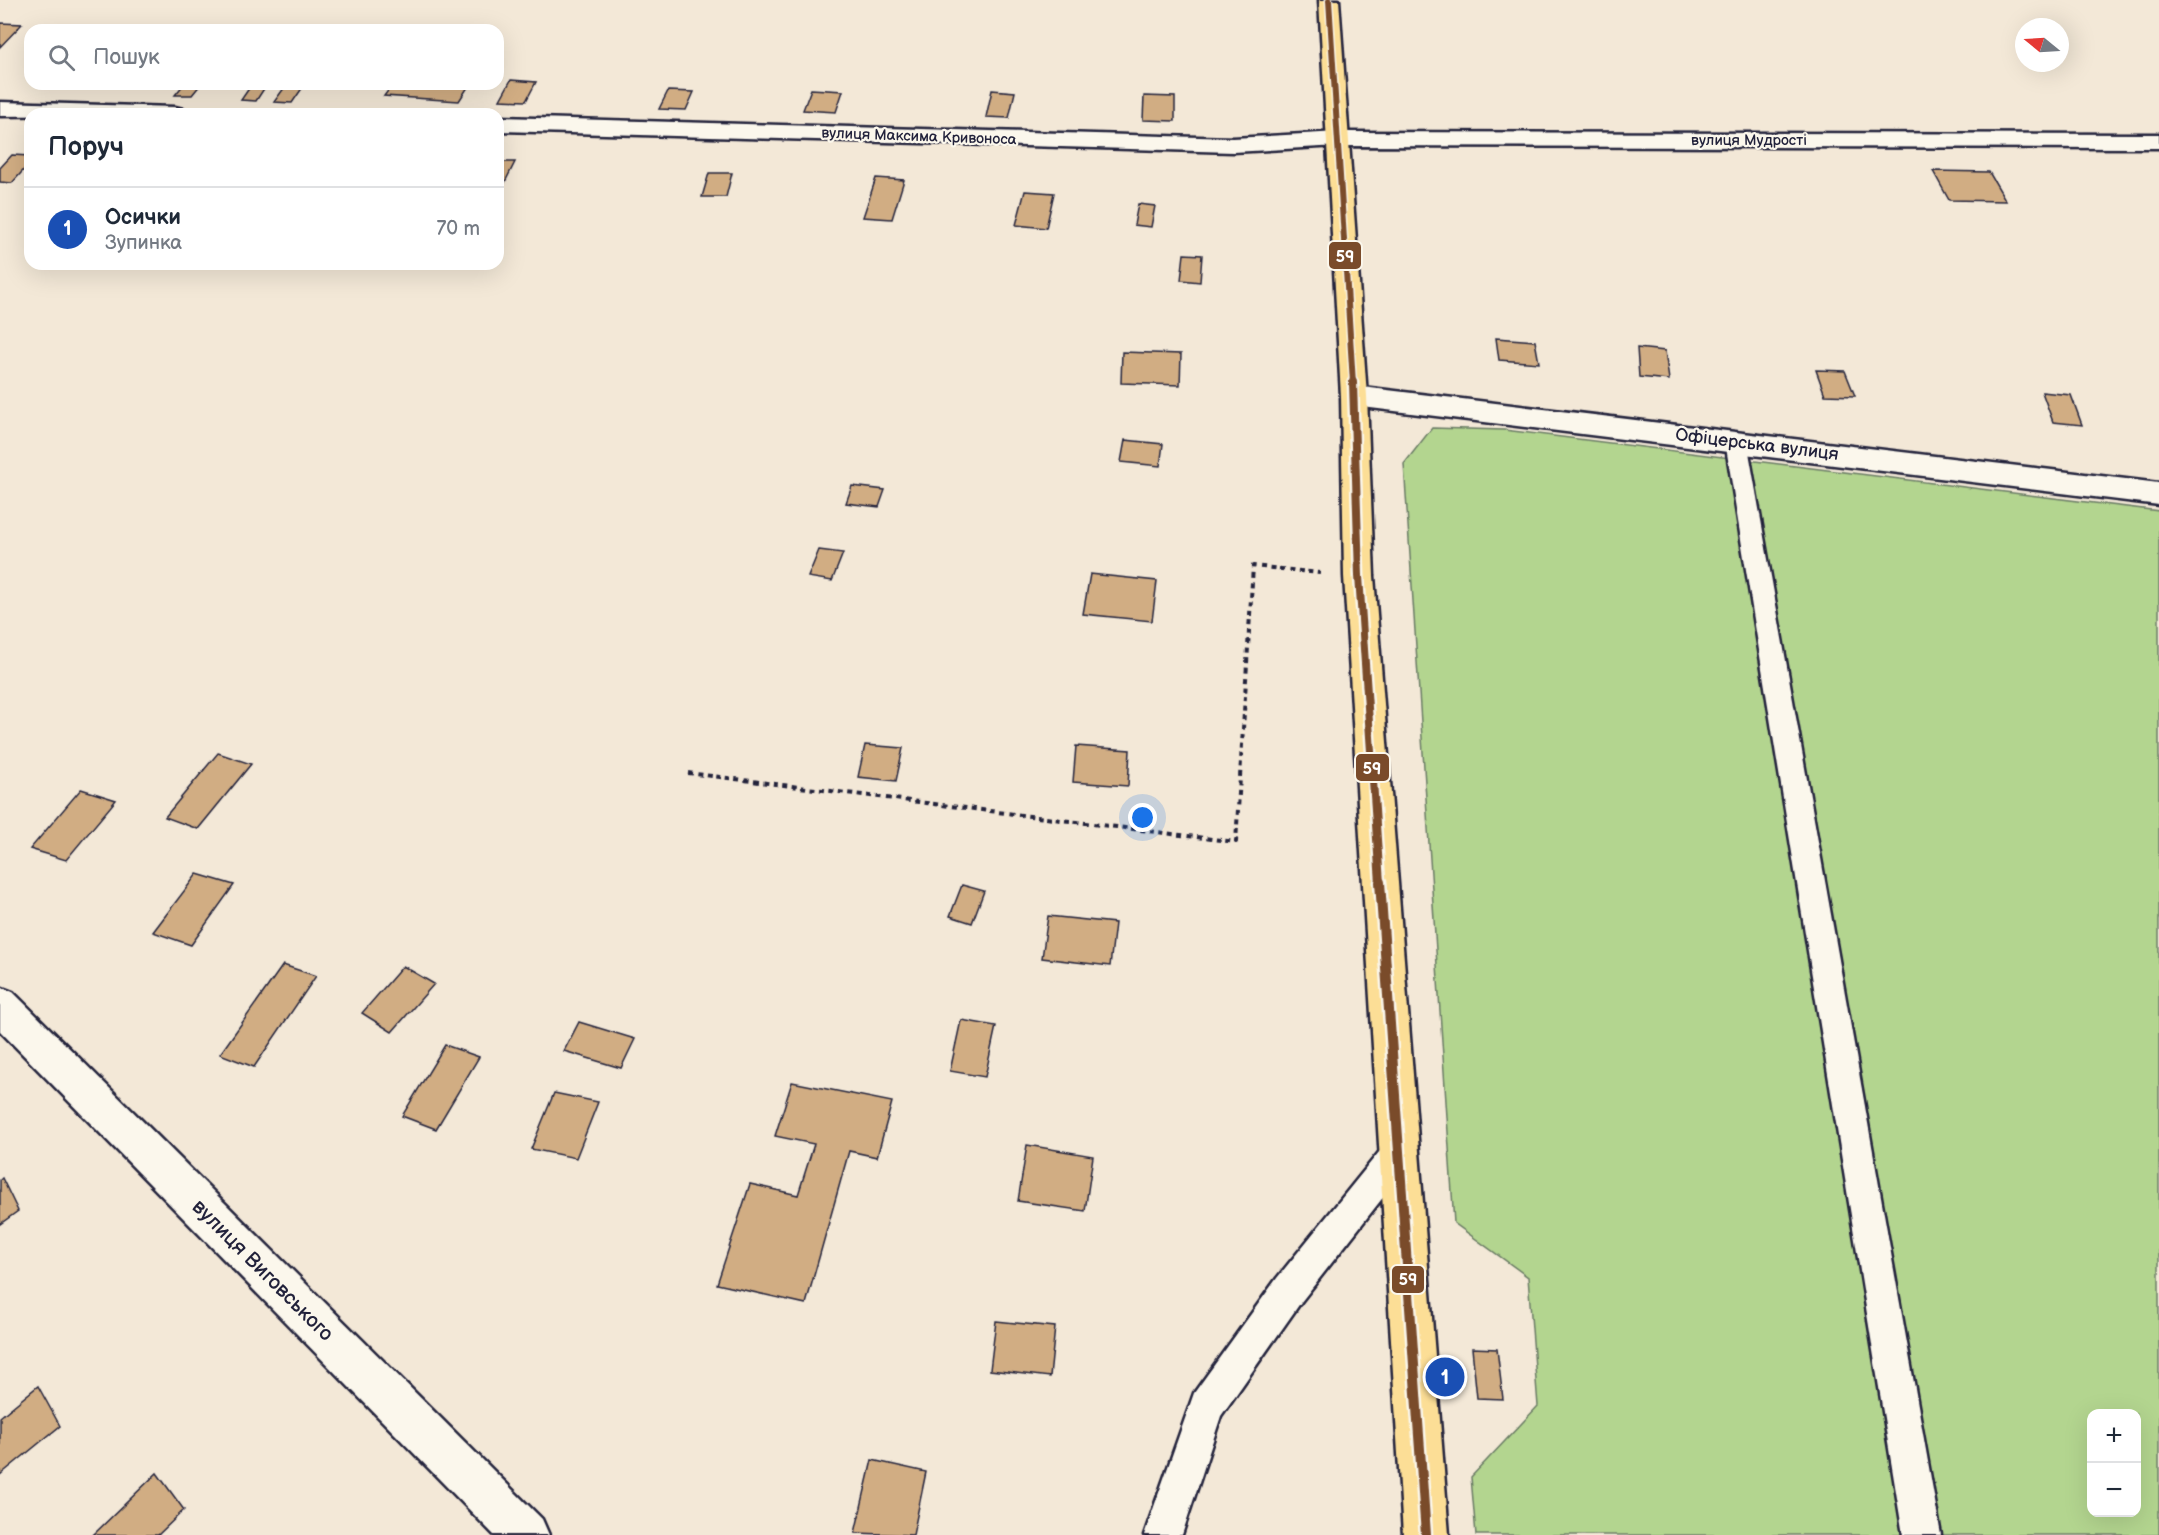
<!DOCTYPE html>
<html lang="uk">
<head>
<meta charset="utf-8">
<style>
  body { margin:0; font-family:"Balsamiq Sans",sans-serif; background:#f2f2f3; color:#1f2937 }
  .controls { position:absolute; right:18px; bottom:18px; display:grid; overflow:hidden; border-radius:12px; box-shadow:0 6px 24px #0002 }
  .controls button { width:54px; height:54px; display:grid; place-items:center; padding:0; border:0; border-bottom:2px solid #e0e1e3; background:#fff; color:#1f2937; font:30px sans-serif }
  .compass { position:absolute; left:2015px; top:18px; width:54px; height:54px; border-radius:50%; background:#fff; box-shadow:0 6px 24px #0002; rotate:288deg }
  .you { position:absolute; left:1143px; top:818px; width:21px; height:21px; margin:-15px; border:4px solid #fff; border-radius:50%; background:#1a73e8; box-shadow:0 0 0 9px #1a73e833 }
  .badge { display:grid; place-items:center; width:39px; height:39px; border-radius:50%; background:#b45309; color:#fff; font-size:20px; font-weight:700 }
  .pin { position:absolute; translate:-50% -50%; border:3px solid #fff; box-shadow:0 2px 6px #0006 }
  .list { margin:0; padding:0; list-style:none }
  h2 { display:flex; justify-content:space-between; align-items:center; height:78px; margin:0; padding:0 24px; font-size:26px }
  h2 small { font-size:20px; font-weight:400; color:#747a83 }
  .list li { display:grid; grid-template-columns:39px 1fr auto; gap:18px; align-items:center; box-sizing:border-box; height:84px; padding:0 24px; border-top:2px solid #e0e1e3 }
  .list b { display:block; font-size:22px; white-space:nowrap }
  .list p { margin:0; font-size:20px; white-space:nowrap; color:#747a83 }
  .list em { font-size:20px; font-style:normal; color:#747a83 }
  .icon { flex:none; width:33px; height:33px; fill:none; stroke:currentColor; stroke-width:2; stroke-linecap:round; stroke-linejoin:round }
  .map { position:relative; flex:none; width:2159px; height:1535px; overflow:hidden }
  .search { position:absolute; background:#fff; box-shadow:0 6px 24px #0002; left:24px; top:24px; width:480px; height:66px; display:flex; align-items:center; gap:15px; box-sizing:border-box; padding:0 21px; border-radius:18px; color:#747a83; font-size:22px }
  .panel { position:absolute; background:#fff; box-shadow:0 6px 24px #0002; left:24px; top:108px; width:480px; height:162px; border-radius:18px }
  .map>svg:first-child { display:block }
</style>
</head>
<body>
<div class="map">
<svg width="2159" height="1535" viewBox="0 0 2159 1535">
  <rect width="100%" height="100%" fill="#f3e8d7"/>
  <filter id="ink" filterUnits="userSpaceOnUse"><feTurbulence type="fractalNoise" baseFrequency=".0167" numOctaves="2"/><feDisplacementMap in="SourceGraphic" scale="12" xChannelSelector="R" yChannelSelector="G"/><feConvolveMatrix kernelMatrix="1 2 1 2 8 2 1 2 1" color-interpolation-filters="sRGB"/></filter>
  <g filter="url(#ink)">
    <!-- green -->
    <path fill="#b3d58f" stroke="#6a7c65" stroke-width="1.5" fill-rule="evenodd" d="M 1432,428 L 1504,430 L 2159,511 L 2159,1535 L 1476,1535 L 1471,1477 L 1538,1406 L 1528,1277 L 1454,1223 L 1404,464 ZM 2092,1414 L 2136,1414 L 2136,1512 L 2092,1512 Z"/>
    <!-- building -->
    <g fill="#d1ad83" stroke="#22223b" stroke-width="1.5">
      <path d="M 0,23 L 22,24 L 0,47 Z"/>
      <path d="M 511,80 L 536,82 L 526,101 L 500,100 Z"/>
      <path d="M 184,84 L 201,84 L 192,95 L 175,95 Z"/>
      <path d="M 252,84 L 267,84 L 256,101 L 241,100 Z"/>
      <path d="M 287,84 L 305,84 L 292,103 L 274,102 Z"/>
      <path d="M 393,84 L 470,84 L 459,101 L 384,96 Z"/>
      <path d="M 811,89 L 843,91 L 836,112 L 803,110 Z"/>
      <path d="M 992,90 L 1015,92 L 1009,118 L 986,117 Z"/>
      <path d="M 668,91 L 694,92 L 686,110 L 659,109 Z"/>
      <path d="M 1144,96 L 1175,97 L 1175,121 L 1143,120 Z"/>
      <path d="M 12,155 L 30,156 L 30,163 L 12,183 L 0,182 L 0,168 Z"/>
      <path d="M 498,162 L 515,162 L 498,196 Z"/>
      <path d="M 1933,171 L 1989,172 L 2006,201 L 1949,200 Z"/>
      <path d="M 709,173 L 732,173 L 726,197 L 702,197 Z"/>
      <path d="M 876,178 L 904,180 L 892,219 L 863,217 Z"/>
      <path d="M 1025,191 L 1054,193 L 1046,228 L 1016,225 Z"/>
      <path d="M 1138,204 L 1155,206 L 1151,227 L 1134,225 Z"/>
      <path d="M 1184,254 L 1202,255 L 1200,282 L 1181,280 Z"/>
      <path d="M 1496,338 L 1535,341 L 1539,363 L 1499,360 Z"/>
      <path d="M 1637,348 L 1665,351 L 1669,380 L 1639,377 Z"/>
      <path d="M 1122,352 L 1181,354 L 1180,385 L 1121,383 Z"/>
      <path d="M 1816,370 L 1845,371 L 1855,396 L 1825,395 Z"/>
      <path d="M 2042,392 L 2071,395 L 2082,425 L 2053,422 Z"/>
      <path d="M 1125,440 L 1163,444 L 1160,466 L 1121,462 Z"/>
      <path d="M 852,486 L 885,490 L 879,507 L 846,503 Z"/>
      <path d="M 819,550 L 843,553 L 832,581 L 808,577 Z"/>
      <path d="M 1090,574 L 1157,581 L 1152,621 L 1083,614 Z"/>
      <path d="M 865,745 L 903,748 L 896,781 L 858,777 Z"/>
      <path d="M 1076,746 L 1130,750 L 1128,786 L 1073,782 Z"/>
      <path d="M 218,753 L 251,764 L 198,829 L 165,817 Z"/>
      <path d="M 81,789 L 116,800 L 66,860 L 30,849 Z"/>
      <path d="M 197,874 L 234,885 L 191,945 L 153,932 Z"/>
      <path d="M 962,885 L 984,891 L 972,923 L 950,916 Z"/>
      <path d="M 1048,916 L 1115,923 L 1110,966 L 1042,958 Z"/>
      <path d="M 283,965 L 316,976 L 254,1067 L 220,1054 Z"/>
      <path d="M 403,966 L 434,984 L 392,1032 L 362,1013 Z"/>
      <path d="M 961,1020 L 996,1026 L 985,1077 L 950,1071 Z"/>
      <path d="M 579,1022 L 635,1039 L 621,1068 L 564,1051 Z"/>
      <path d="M 445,1045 L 479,1057 L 436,1129 L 402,1116 Z"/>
      <path d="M 792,1082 L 892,1102 L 877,1157 L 849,1151 L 806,1304 L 717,1284 L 750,1184 L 798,1195 L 814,1144 L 775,1136 Z"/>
      <path d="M 554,1093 L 598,1102 L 576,1158 L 531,1149 Z"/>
      <path d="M 1027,1145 L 1093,1156 L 1085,1211 L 1018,1201 Z"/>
      <path d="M 2,1178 L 18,1211 L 0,1224 L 0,1180 Z"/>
      <path d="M 996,1321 L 1055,1327 L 1050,1377 L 990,1370 Z"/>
      <path d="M 1472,1348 L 1497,1349 L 1503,1399 L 1477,1398 Z"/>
      <path d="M 38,1386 L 60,1426 L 0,1475 L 0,1417 Z"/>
      <path d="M 872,1460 L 926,1472 L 913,1535 L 855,1533 Z"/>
      <path d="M 157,1473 L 184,1510 L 158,1535 L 93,1535 Z"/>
    </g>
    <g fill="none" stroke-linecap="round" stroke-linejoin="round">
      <defs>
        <g id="lane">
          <path d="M 1736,433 L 1744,435 L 1747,441 L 1941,1535 L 1903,1535 L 1725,441 L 1728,435 Z"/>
          <path d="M 1399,1136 L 1410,1141 L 1415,1152 L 1410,1163 L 1301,1302 L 1221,1416 L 1182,1535 L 1144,1535 L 1194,1393 L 1277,1278 L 1388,1141 Z"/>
        </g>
        <g id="street">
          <path d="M 0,102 L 175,107 L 183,109 L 186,114 L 0,116 Z"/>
          <path d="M 498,117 L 1233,138 L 1339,132 L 2159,134 L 2159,148 L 1339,146 L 1233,152 L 498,131 Z"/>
          <path d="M 1354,386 L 2159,483 L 2159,505 L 1354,406 L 1344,403 L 1341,396 L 1344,389 Z"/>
          <path d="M 0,987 L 13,992 L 542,1519 L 549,1535 L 494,1535 L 0,1031 Z"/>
        </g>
        <path id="primary" d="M 1319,0 L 1339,0 L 1367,396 L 1374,576 L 1449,1535 L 1403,1535 L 1344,576 L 1341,396 Z"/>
      </defs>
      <!-- lane casing -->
      <use href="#lane" stroke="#22223b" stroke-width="5"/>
      <!-- street casing -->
      <use href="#street" stroke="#22223b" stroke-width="5"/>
      <!-- primary casing -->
      <use href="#primary" stroke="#22223b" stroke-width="5"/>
      <!-- path -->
      <path stroke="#22223b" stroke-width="4" stroke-dasharray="5 4.5" stroke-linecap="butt" d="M 688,773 L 1236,842 L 1253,566 L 1320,573"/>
      <!-- lane -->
      <use href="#lane" fill="#fbf7ec" fill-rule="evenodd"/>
      <!-- street -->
      <use href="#street" fill="#fbf7ec" fill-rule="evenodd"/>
      <!-- primary -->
      <use href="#primary" fill="#fcde96" fill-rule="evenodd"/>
      <defs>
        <path id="bus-1-far2" d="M 1329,0 L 1353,383"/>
        <path id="bus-1-far1" d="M 1353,382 L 1359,576 L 1380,883"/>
        <path id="bus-1" d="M 1380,882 L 1426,1535"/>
      </defs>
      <!-- bus-1-far2 casing -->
      <use href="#bus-1-far2" stroke="#fbf7ec" stroke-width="9"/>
      <!-- bus-1-far1 casing -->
      <use href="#bus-1-far1" stroke="#fbf7ec" stroke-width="13"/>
      <!-- bus-1 casing -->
      <use href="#bus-1" stroke="#fbf7ec" stroke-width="15"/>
      <!-- bus-1-far2 -->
      <use href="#bus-1-far2" stroke="#7a4b2a" stroke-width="6"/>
      <!-- bus-1-far1 -->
      <use href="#bus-1-far1" stroke="#7a4b2a" stroke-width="8"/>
      <!-- bus-1 -->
      <use href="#bus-1" stroke="#7a4b2a" stroke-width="10"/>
    </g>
  </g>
  <g text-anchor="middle" stroke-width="4.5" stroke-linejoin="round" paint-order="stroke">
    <!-- far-street labels -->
    <g font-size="15" fill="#22223b" stroke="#fbf7ec">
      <text transform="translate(919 136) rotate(2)" y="5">вулиця Максима Кривоноса</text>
      <text x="1749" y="145">вулиця Мудрості</text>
    </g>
    <!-- street labels -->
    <g font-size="18" fill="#22223b" stroke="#fbf7ec">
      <text transform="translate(1757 444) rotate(7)" y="6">Офіцерська вулиця</text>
    </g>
    <!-- near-street labels -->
    <g font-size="21" fill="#22223b" stroke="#fbf7ec">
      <text transform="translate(263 1270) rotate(45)" y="7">вулиця Виговського</text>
    </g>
  </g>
  <g stroke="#fbf7ec" stroke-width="2">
    <rect x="1328" y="241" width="34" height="29" rx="6" fill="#7a4b2a"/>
    <rect x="1355" y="753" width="35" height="29" rx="6" fill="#7a4b2a"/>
    <rect x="1391" y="1265" width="34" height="29" rx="6" fill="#7a4b2a"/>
  </g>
  <g font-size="16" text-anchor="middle" font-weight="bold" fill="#fff">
    <text x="1345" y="262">59</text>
    <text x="1372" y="774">59</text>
    <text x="1408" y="1285">59</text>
  </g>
</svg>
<div class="controls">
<button>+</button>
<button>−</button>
</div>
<svg class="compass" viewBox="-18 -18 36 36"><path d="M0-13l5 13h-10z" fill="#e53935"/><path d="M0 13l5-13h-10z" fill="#747a83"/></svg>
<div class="you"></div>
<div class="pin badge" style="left:1445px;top:1377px;background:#1a4fb4">1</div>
<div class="search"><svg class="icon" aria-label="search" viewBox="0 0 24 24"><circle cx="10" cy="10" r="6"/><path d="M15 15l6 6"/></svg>Пошук</div>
<section class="panel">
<h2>Поруч<small></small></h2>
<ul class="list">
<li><span class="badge" style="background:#1a4fb4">1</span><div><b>Осички</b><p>Зупинка</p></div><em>70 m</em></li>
</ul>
</section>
</div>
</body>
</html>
